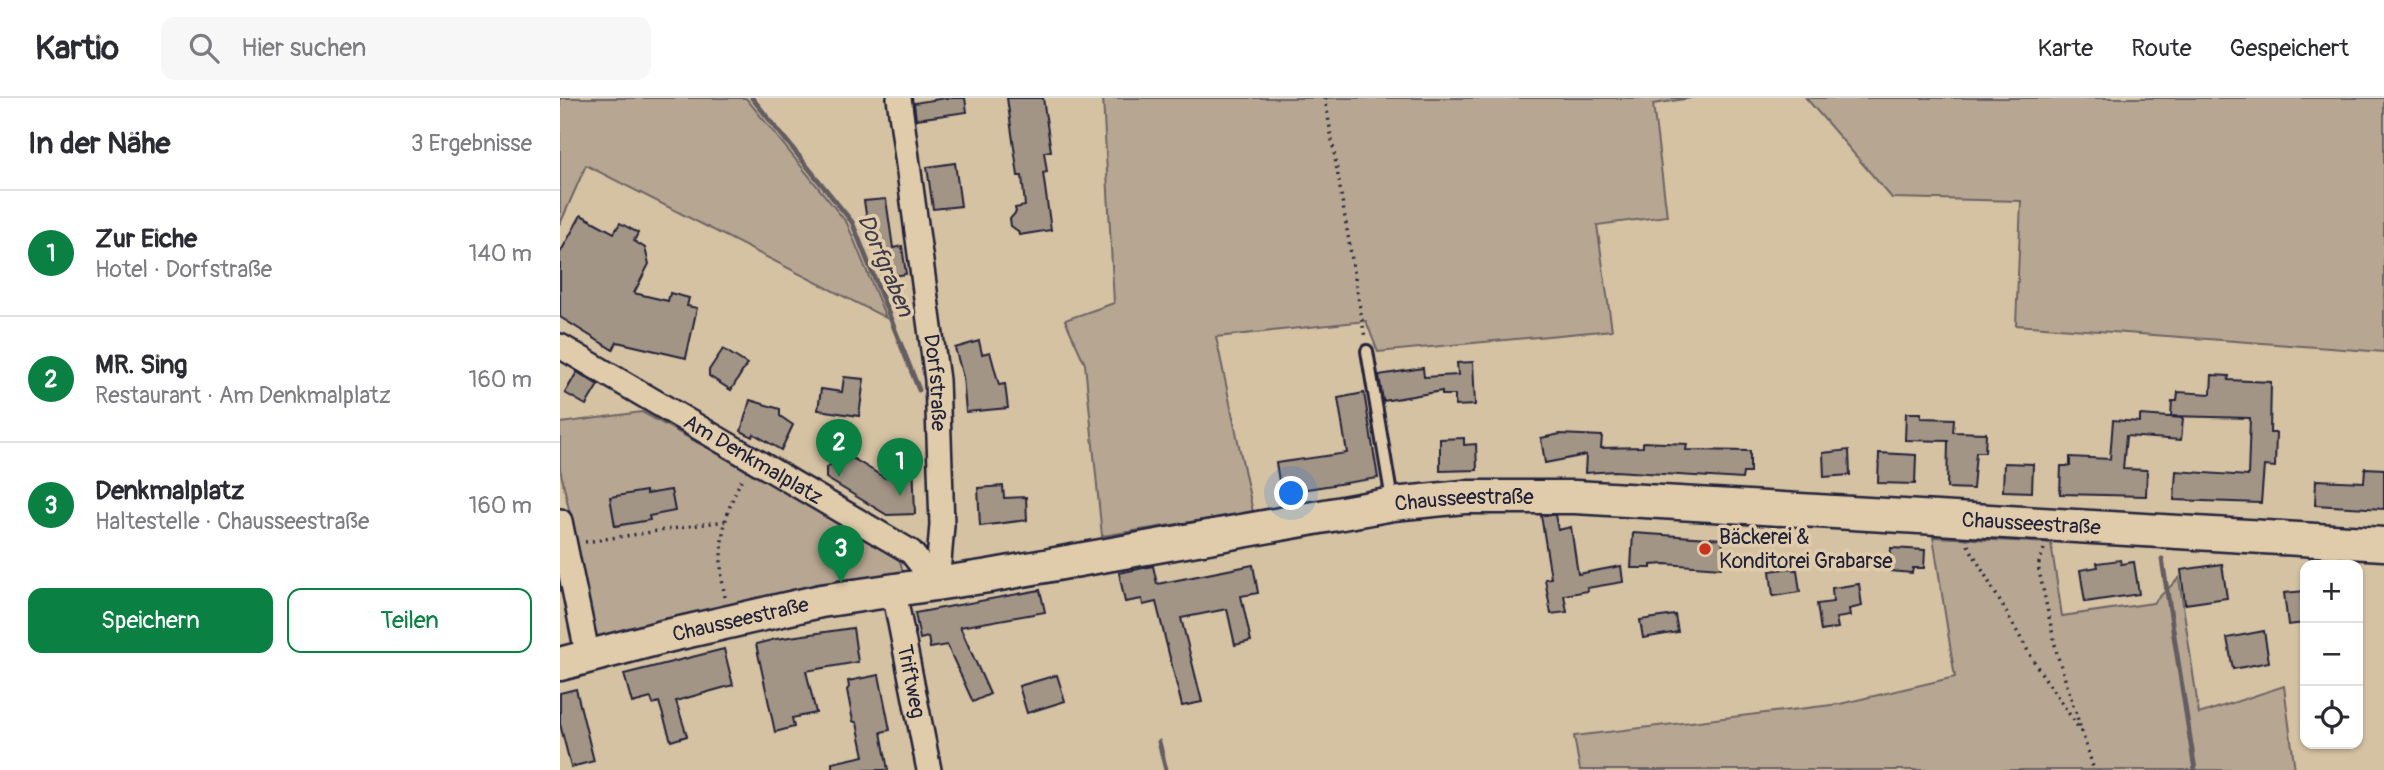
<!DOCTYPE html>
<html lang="de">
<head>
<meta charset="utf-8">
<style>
  body { margin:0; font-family:Pangolin,sans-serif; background:#f7f7f7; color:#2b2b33 }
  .controls { position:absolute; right:21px; bottom:21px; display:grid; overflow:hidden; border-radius:14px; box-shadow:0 2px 5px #0004 }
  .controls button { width:63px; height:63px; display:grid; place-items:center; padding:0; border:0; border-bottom:2px solid #e1e1e2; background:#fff; color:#2b2b33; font:35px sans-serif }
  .you { position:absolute; left:732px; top:396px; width:24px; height:24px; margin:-18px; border:5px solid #fff; border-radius:50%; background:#1a73e8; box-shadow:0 0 0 10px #1a73e833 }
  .badge { display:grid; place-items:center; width:46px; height:46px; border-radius:50%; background:#0b8043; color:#fff; font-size:23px; font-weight:700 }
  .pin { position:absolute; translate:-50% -58px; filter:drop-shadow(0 2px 4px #0008) }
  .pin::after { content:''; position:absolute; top:37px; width:24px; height:21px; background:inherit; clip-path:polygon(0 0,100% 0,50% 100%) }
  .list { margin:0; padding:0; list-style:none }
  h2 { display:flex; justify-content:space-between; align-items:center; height:91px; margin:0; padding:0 28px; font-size:30px }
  h2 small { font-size:23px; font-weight:400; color:#7c7c81 }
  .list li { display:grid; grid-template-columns:46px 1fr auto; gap:21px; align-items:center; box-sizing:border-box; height:126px; padding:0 28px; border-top:2px solid #e1e1e2 }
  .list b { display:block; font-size:26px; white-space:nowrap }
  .list p { margin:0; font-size:23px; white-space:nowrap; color:#7c7c81 }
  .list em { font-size:23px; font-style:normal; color:#7c7c81 }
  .actions { display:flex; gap:14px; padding:21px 28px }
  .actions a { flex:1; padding:16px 0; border:2px solid #0b8043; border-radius:14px; text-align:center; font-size:24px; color:#0b8043 }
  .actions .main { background:#0b8043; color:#fff }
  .icon { flex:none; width:38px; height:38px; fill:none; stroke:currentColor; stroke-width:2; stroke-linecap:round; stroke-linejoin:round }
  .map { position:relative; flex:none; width:1824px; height:672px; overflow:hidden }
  header { display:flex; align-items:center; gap:42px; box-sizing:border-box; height:98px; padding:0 35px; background:#fff; border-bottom:2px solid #e1e1e2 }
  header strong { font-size:33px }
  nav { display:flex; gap:38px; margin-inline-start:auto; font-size:24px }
  .search { width:490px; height:63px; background:#f7f7f7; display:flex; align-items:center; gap:18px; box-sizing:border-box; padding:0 24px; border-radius:14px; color:#7c7c81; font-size:26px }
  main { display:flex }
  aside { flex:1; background:#fff }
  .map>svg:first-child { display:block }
</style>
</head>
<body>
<header>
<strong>Kartio</strong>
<div class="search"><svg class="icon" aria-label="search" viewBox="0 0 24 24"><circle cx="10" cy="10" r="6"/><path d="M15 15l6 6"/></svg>Hier suchen</div>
<nav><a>Karte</a><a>Route</a><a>Gespeichert</a></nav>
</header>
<main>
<aside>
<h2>In der Nähe<small>3 Ergebnisse</small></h2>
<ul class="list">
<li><span class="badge">1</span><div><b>Zur Eiche</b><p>Hotel · Dorfstraße</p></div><em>140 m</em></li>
<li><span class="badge">2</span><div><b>MR. Sing</b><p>Restaurant · Am Denkmalplatz</p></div><em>160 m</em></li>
<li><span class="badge">3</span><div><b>Denkmalplatz</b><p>Haltestelle · Chausseestraße</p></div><em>160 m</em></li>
</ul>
<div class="actions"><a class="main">Speichern</a><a>Teilen</a></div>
</aside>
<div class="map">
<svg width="1824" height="672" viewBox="0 0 1824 672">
  <rect width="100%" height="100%" fill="#d5c2a3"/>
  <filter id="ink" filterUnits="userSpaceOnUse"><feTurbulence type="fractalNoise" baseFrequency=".0143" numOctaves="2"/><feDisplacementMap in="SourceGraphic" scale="14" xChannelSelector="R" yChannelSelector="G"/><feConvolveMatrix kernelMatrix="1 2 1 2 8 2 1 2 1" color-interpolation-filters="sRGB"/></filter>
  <g filter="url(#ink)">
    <!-- green -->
    <g fill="#b7a792" stroke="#6c6466" stroke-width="2">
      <path d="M 0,0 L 186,0 L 287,125 L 326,220 L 26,67 L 0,126 Z"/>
      <path d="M 543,0 L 1131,0 L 1093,6 L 1107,118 L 1037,127 L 1052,232 L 818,254 L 806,223 L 656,239 L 693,414 L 542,438 L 525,266 L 505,222 L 554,205 Z"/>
      <path d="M 1246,0 L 1824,0 L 1824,254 L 1456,227 L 1461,103 L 1332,100 Z"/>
      <path d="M 82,314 L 140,346 L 185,366 L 339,459 L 343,475 L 339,479 L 311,484 L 310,479 L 277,482 L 276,487 L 40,543 L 32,534 L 25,483 L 0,371 L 0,325 Z"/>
      <path d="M 1373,439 L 1491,445 L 1502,518 L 1593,505 L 1619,480 L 1639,616 L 1724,588 L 1735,672 L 1020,672 L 1014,638 L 1280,606 L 1395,579 Z"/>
    </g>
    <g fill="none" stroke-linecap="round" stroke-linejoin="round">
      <!-- stream -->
      <g stroke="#645d62" stroke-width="5">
        <path d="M 192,0 L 292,124 L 359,292"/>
        <path d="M 1602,461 L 1635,672"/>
        <path d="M 599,644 L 606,672"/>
      </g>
    </g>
    <!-- building -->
    <g fill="#a39586" stroke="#22223b" stroke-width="2">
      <path d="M 385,0 L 405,0 L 407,14 L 356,21 L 354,5 Z"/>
      <path d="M 447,0 L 483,0 L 491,53 L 484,54 L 487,74 L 483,75 L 491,132 L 459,137 L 458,133 L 451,128 L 450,121 L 456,114 L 455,110 L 465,108 L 462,78 L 458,78 Z"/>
      <path d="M 395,65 L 401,108 L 373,111 L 367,69 Z"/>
      <path d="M 326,101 L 333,150 L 342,148 L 346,176 L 322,180 L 316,135 L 309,136 L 304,103 Z"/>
      <path d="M 21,117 L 54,135 L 60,125 L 78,135 L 74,143 L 85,150 L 89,166 L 74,195 L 108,203 L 110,195 L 129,200 L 127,208 L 137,210 L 126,260 L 57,244 L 53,252 L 0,219 L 0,155 Z"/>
      <path d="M 419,243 L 422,256 L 430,254 L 439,287 L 445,286 L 448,310 L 406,314 L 403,279 L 395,250 Z"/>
      <path d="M 163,251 L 187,266 L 171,292 L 149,278 L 149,272 Z"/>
      <path d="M 913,264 L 915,307 L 895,308 L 895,297 L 882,297 L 882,293 L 823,303 L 819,277 L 863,270 L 864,279 L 898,277 L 897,265 Z"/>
      <path d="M 17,274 L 38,287 L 26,307 L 5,295 Z"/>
      <path d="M 1652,277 L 1669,278 L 1668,282 L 1711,284 L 1710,335 L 1716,335 L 1715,369 L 1704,368 L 1701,405 L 1614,402 L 1616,373 L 1688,378 L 1690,320 L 1611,318 L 1612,303 L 1617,303 L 1618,294 L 1651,296 Z"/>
      <path d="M 284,279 L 304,281 L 299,318 L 258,312 L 261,291 L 282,294 Z"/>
      <path d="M 804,295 L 818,380 L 721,395 L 716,365 L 787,355 L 778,300 Z"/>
      <path d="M 190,302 L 220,311 L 220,318 L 233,327 L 221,352 L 194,336 L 192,339 L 181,333 Z"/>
      <path d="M 1346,315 L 1361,315 L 1361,320 L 1394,321 L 1393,334 L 1426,335 L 1425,354 L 1416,354 L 1413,391 L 1387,390 L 1388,343 L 1345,342 Z"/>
      <path d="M 1580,317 L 1623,320 L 1621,342 L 1566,338 L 1563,371 L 1587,372 L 1586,398 L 1500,396 L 1501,368 L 1510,368 L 1510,359 L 1550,361 L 1553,322 L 1580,324 Z"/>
      <path d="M 1000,336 L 1042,338 L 1041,350 L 1083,349 L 1083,344 L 1127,346 L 1126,352 L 1190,353 L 1190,375 L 1183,375 L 1182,381 L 1055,373 L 1025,375 L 1026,357 L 985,365 L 981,340 Z"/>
      <path d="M 904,340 L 904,347 L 916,346 L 917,372 L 880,373 L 880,341 Z"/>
      <path d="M 1289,352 L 1290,377 L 1264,379 L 1263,355 Z"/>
      <path d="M 1319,355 L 1356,357 L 1355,386 L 1318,385 Z"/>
      <path d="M 276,361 L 294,361 L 325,380 L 324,363 L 353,361 L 355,416 L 327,417 L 266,380 L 266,371 Z"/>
      <path d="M 1444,365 L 1473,366 L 1472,394 L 1443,393 Z"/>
      <path d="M 1805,370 L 1824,371 L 1824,411 L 1755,407 L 1756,382 L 1804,384 Z"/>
      <path d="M 443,388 L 444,400 L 466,399 L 467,422 L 420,428 L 418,390 Z"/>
      <path d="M 111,392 L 115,413 L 89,418 L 90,422 L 55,428 L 50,399 L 86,393 L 86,396 Z"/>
      <path d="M 981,417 L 995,417 L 998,432 L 1011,429 L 1018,476 L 1061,468 L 1063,484 L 1027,490 L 1028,493 L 1004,497 L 1007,514 L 991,516 L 985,481 L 991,480 Z"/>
      <path d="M 1073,435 L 1163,441 L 1161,470 L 1105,466 L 1091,467 L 1091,470 L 1071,470 Z"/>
      <path d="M 1331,450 L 1365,452 L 1364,470 L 1353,470 L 1352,475 L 1330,473 Z"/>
      <path d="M 1560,462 L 1561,466 L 1574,464 L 1579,496 L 1525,504 L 1520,472 L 1538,469 L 1537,465 Z"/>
      <path d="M 1662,466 L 1667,500 L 1625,506 L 1621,472 Z"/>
      <path d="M 693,467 L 698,495 L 681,498 L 691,543 L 675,547 L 667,511 L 621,520 L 642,604 L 622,608 L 596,504 L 583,507 L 582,501 L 565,504 L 559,475 L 593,468 L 597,486 Z"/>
      <path d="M 1232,470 L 1233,472 L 1237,472 L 1240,494 L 1213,498 L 1210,473 Z"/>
      <path d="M 1299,486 L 1302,508 L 1289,511 L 1290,518 L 1276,520 L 1278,530 L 1261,533 L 1257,506 L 1273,504 L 1272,490 Z"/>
      <path d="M 480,492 L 485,514 L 400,529 L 430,596 L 413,604 L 387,547 L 370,550 L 368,539 L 360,541 L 355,515 Z"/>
      <path d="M 1745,493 L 1745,525 L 1728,527 L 1724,495 Z"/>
      <path d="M 1115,517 L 1118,534 L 1083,540 L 1080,522 Z"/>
      <path d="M 293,530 L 298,564 L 246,573 L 256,615 L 232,620 L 234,629 L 215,634 L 196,546 L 216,541 Z"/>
      <path d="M 1704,533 L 1709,564 L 1673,571 L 1667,540 Z"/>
      <path d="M 164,551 L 173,587 L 116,603 L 127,638 L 111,643 L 99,604 L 93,606 L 91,600 L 72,605 L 64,576 Z"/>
      <path d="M 319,577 L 330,632 L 321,634 L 328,672 L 272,672 L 272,665 L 304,658 L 297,625 L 293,623 L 287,592 L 289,589 L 288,583 Z"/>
      <path d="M 497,577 L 505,603 L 467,615 L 459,588 Z"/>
      <path d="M 16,591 L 34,663 L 11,669 L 0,626 L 0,595 Z"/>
    </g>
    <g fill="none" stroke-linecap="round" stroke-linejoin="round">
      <defs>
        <path id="service" d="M 807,253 L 832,402"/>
        <g id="minor">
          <path id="s1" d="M 339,0 L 377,282 L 382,427 L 377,487"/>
          <path id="s2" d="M 0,248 L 351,454 L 377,487"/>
          <path d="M 0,423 L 28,559"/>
          <path id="s3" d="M 334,494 L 369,672"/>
        </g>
        <g id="secondary">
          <path id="s4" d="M 0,566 L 107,538 L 261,503 L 429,478 L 833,406 L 904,399 L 1015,399 L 1824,446"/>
        </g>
      </defs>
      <!-- service casing -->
      <use href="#service" stroke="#22223b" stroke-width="16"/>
      <!-- minor casing -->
      <use href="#minor" stroke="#22223b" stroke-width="28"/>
      <!-- secondary casing -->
      <use href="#secondary" stroke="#22223b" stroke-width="37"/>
      <!-- path -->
      <g stroke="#22223b" stroke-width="3.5" stroke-dasharray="2 5" stroke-linecap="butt">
        <path d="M 765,0 L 805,240"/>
        <path d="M 25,444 L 165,423"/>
        <path d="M 1408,447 L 1476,567 L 1522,635"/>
        <path d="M 1484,451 L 1478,468 L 1497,556 L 1534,672"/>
        <path d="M 165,499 C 156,457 162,417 183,379"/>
      </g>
      <!-- service -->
      <use href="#service" stroke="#e0ccaa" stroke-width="10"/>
      <!-- minor -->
      <use href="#minor" stroke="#e0ccaa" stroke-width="23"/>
      <!-- secondary -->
      <use href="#secondary" stroke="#e0ccaa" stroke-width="32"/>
    </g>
  </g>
  <!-- markers -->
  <circle fill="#c8321e" stroke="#e0ccaa" stroke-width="2.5" cx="1145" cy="451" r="7"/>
  <g text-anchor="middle" stroke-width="7" stroke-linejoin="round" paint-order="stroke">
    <!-- street labels -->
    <g font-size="21" fill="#22223b" stroke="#e0ccaa">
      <text dy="7" stroke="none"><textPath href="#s1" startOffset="287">Dorfstraße</textPath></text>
      <text dy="7" stroke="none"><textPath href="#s2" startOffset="224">Am Denkmalplatz</textPath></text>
      <text dy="7" stroke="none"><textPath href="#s4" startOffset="920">Chausseestraße</textPath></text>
      <text dy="7" stroke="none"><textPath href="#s4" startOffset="1488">Chausseestraße</textPath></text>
      <text dy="7" stroke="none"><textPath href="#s4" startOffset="186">Chausseestraße</textPath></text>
      <text dy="7" stroke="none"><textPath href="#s3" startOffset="91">Triftweg</textPath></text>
    </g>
    <!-- poi labels -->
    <g font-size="21" fill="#22223b" stroke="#e0ccaa" text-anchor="start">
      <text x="1159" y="446">Bäckerei &amp;<tspan x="1159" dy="24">Konditorei Grabarse</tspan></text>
    </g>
    <!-- water labels -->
    <g font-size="23" font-style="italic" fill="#3e3b4b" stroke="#e0ccaa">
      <text transform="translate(326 167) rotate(67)" y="8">Dorfgraben</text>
    </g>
  </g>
</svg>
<div class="controls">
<button>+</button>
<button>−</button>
<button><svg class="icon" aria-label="locate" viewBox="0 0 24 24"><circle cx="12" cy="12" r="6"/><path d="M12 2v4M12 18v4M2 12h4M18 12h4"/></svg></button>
</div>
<div class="you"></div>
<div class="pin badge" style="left:340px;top:398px">1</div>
<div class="pin badge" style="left:279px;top:379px">2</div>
<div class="pin badge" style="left:281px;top:485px">3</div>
</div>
</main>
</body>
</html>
